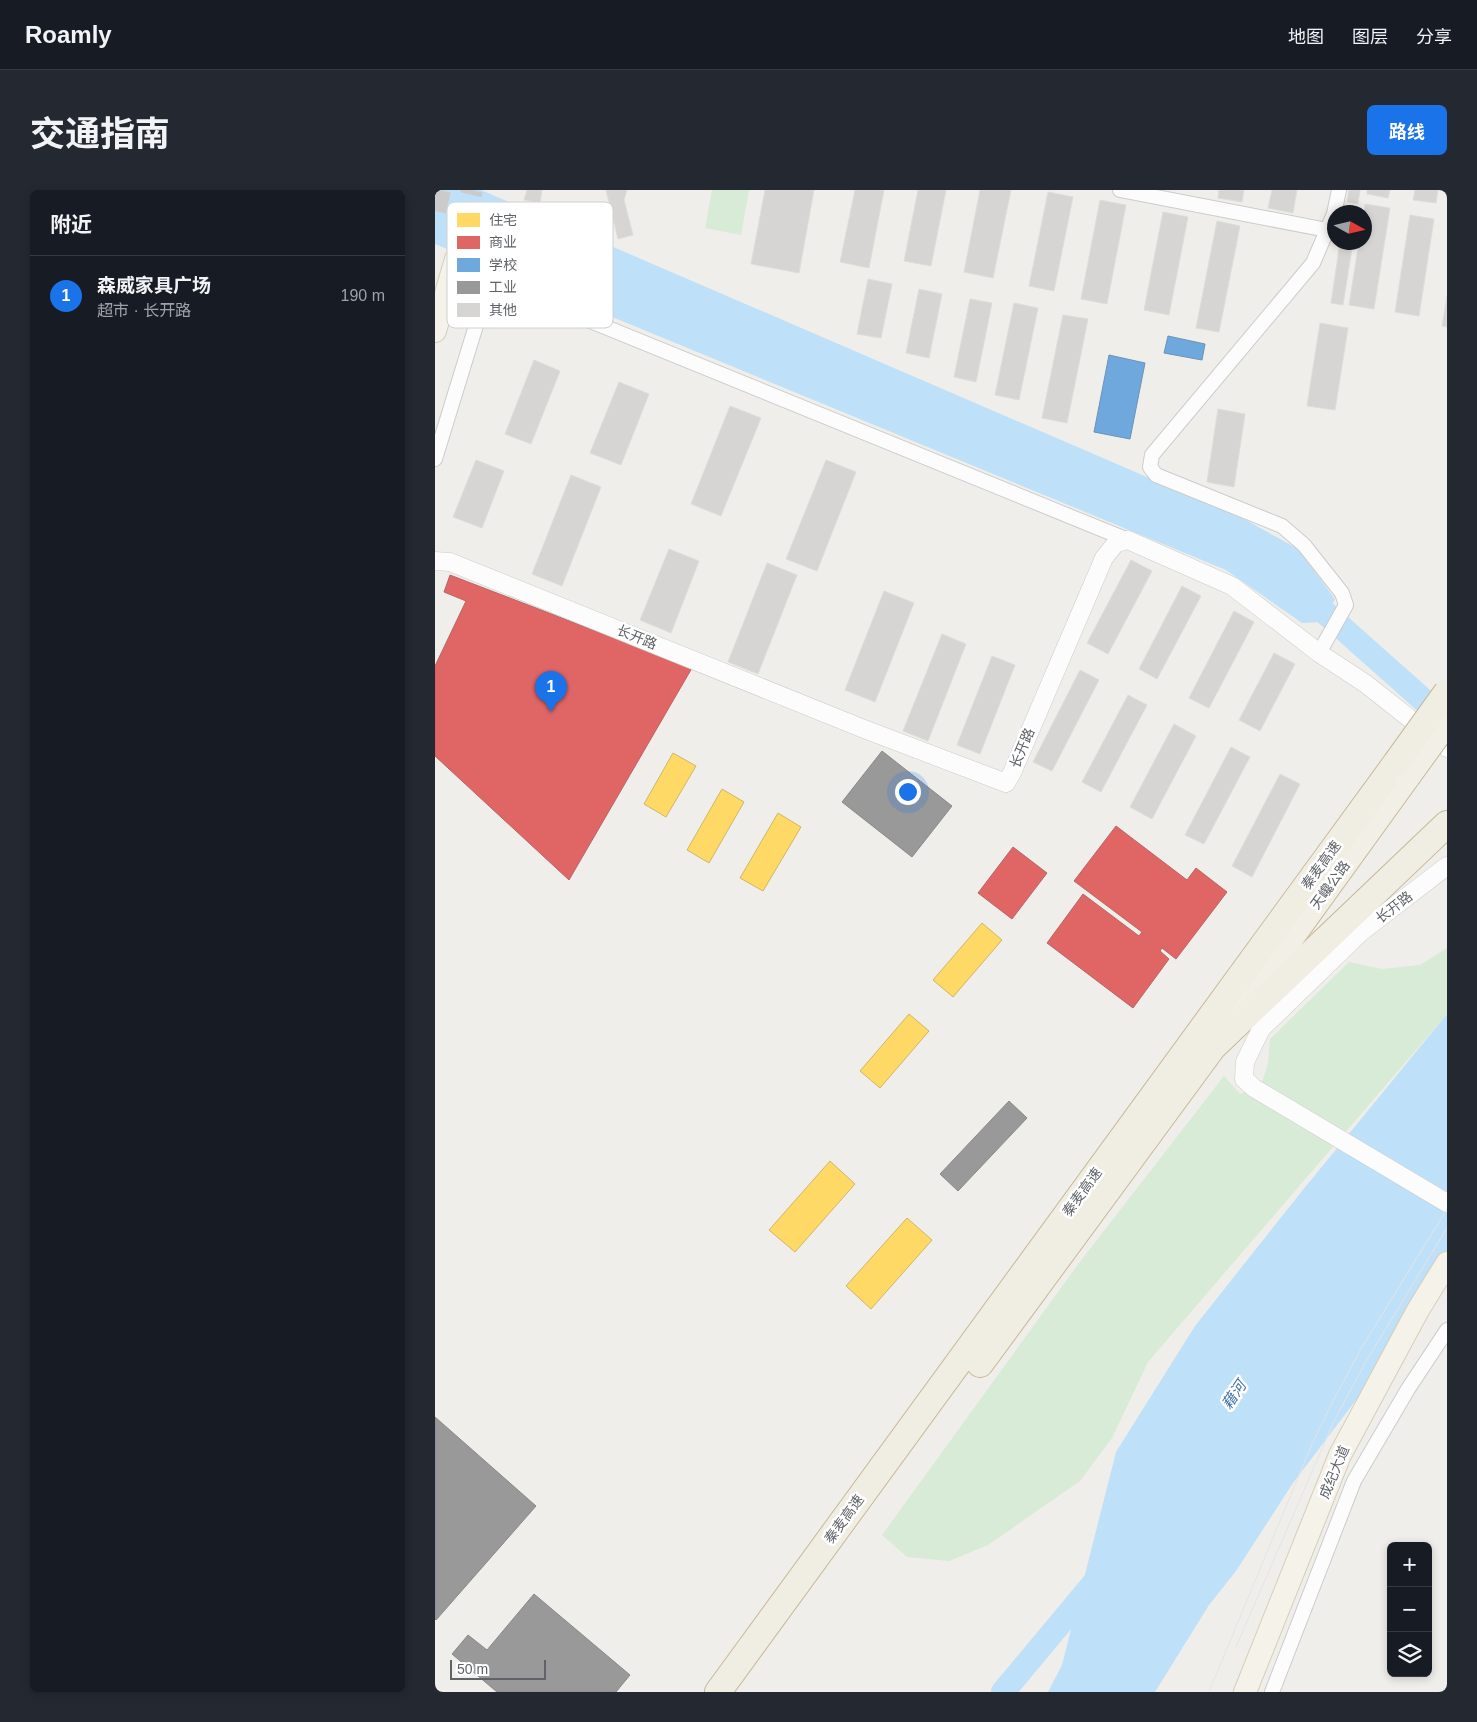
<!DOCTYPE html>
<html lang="zh">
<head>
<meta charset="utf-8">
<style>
  body { margin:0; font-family:Arial,"Noto Sans SC",sans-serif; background:#242831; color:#f1f3f6 }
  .controls { position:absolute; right:15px; bottom:15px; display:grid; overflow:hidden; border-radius:8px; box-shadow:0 2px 8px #0003 }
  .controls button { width:45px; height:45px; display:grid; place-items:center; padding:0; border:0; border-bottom:1px solid #363941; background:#171b24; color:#f1f3f6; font:25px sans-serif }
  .compass { position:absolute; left:892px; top:15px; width:45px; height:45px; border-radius:50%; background:#171b24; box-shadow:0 2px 8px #0003; rotate:98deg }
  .scale { position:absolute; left:15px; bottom:12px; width:96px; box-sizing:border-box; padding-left:5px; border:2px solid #5f6368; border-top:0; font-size:14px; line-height:18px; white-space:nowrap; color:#5f6368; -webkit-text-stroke:4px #fff; paint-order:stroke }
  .you { position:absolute; left:472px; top:601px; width:18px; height:18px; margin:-12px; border:4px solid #fff; border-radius:50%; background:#1a73e8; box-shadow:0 0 0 8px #1a73e833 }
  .badge { display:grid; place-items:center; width:32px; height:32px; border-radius:50%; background:#1a73e8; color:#fff; font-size:16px; font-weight:700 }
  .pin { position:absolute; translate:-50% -41px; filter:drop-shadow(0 1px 2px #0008) }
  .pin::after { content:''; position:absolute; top:26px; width:18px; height:15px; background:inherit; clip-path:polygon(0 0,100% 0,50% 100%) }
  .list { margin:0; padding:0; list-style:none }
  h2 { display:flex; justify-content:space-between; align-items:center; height:65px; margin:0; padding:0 20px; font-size:21px }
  h2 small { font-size:16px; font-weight:400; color:#9ea1a6 }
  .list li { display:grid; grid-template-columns:32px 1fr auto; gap:15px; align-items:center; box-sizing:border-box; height:80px; padding:0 20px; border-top:1px solid #363941 }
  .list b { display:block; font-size:19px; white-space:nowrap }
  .list p { margin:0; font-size:16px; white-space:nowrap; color:#9ea1a6 }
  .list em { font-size:16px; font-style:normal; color:#9ea1a6 }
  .icon { flex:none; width:28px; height:28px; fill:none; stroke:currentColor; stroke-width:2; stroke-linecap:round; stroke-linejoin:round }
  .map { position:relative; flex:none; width:1012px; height:1502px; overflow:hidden; border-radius:8px }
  header { display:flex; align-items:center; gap:30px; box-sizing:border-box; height:70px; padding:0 25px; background:#171b24; border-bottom:1px solid #363941 }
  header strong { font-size:24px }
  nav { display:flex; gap:28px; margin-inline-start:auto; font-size:18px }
  .intro { display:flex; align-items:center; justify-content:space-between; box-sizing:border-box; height:120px; padding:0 30px }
  h1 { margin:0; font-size:35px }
  .button { padding:12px 22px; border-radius:8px; background:#1a73e8; color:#fff; font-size:18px; font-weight:700 }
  main { display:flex; gap:30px; padding:0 30px }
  aside { flex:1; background:#171b24; border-radius:8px; box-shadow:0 2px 8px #0003 }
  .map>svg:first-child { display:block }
</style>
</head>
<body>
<header>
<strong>Roamly</strong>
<nav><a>地图</a><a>图层</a><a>分享</a></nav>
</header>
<div class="intro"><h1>交通指南</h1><a class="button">路线</a></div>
<main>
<aside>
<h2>附近<small></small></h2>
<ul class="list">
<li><span class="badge">1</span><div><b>森威家具广场</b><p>超市 · 长开路</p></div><em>190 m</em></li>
</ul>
</aside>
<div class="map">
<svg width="1012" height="1502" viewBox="0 0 1012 1502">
  <rect width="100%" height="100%" fill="#efeeea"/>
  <!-- green -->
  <g fill="#d8ebd6">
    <path d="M 277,0 L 314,0 L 306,45 L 270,38 Z"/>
    <path d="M 1012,758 L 1012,824 L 713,1172 L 677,1248 L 645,1291 L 553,1355 L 514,1371 L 472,1367 L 447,1345 L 644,1073 L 789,886 L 805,904 L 826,894 L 833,874 L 835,849 L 914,772 L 947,779 L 985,775 Z"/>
  </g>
  <!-- water -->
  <g fill="#bfe0f9">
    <path d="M 0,0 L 46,0 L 807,328 L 863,359 L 900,409 L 888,432 L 867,433 L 791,380 L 0,54 Z"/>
    <path d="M 1012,824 L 1012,1073 L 946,1177 L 858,1293 L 801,1381 L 774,1415 L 720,1502 L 613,1502 L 627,1475 L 681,1262 L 760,1136 L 867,1001 Z"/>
  </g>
  <!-- homes -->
  <g fill="#ffd966" stroke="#cfb667">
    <path d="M 238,563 L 261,576 L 231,627 L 209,614 Z"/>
    <path d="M 287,599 L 309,612 L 274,673 L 252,660 Z"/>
    <path d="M 343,623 L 366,637 L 328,701 L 305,688 Z"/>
    <path d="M 547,733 L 567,750 L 518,807 L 498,790 Z"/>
    <path d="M 474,824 L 494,841 L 445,898 L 425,881 Z"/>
    <path d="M 395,971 L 420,994 L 360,1062 L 334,1040 Z"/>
    <path d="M 472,1028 L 497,1050 L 436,1119 L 411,1096 Z"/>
  </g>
  <!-- shops -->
  <g fill="#e06666" stroke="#b96567">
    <path d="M 15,385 L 257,478 L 134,690 L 0,566 L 0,476 L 31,411 L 9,402 Z"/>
    <path d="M 681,636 L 752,690 L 761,678 L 792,702 L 741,769 L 727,758 L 725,761 L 734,769 L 698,818 L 612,753 L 648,704 L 704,746 L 707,742 L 639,691 Z"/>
    <path d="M 578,657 L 612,683 L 577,729 L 543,703 Z"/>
  </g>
  <!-- schools -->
  <g fill="#6fa8dc" stroke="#6a93b9">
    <path d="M 733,146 L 770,154 L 767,170 L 729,163 Z"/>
    <path d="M 674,165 L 710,173 L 695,249 L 659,242 Z"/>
  </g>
  <!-- industry -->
  <g fill="#999" stroke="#88898a">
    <path d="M 447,561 L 517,616 L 477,667 L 407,612 Z"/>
    <path d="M 574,911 L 592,928 L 523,1001 L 505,984 Z"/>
    <path d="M 0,1227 L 101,1316 L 1,1430 L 0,1429 Z"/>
    <path d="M 99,1404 L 195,1485 L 181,1502 L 62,1502 L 17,1464 L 33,1445 L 52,1460 Z"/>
  </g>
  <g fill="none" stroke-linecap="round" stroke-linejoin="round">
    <!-- river -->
    <g stroke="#bfe0f9" stroke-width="24">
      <path d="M 868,403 L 1012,531"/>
      <path d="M 568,1502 L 664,1387"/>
    </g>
  </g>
  <!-- building -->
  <g fill="#d6d5d3" stroke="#deddd9">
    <path d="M 92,0 L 107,0 L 105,13 L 89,10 Z"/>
    <path d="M 171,0 L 192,0 L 189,10 L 198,45 L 183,49 Z"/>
    <path d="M 330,0 L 379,0 L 364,83 L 316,74 Z"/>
    <path d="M 420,0 L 449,0 L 434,78 L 405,72 Z"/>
    <path d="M 483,0 L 511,0 L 496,76 L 469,71 Z"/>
    <path d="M 545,0 L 576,0 L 558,88 L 529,82 Z"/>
    <path d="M 784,0 L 809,0 L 807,12 L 783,8 Z"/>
    <path d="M 837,0 L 862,0 L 858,23 L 833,18 Z"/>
    <path d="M 914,0 L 925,0 L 923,14 L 912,12 Z"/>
    <path d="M 932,0 L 955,0 L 953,8 L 932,4 Z"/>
    <path d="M 980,0 L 1003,0 L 1001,13 L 978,10 Z"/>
    <path d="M 613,2 L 638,7 L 619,101 L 594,96 Z"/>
    <path d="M 665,10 L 691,15 L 672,114 L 646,109 Z"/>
    <path d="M 930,14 L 955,18 L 939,119 L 914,115 L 924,52 L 929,52 Z"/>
    <path d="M 728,22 L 753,27 L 734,125 L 709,120 Z"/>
    <path d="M 975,25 L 999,29 L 984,126 L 960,122 Z"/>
    <path d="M 782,31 L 805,36 L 784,142 L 761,138 Z"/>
    <path d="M 905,52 L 918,52 L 908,115 L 896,113 Z"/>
    <path d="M 433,89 L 457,94 L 446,148 L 422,144 Z"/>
    <path d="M 484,99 L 507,104 L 494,168 L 471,163 Z"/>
    <path d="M 1012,106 L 1012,137 L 1007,136 Z"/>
    <path d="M 535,109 L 557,113 L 541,192 L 519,187 Z"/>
    <path d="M 579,113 L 603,118 L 584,210 L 560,205 Z"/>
    <path d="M 628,125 L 653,129 L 632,233 L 607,228 Z"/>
    <path d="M 885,133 L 913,138 L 900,220 L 872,216 Z"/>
    <path d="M 99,170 L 125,181 L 96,254 L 70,244 Z"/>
    <path d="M 184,192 L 214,204 L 186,275 L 155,263 Z"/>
    <path d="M 295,216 L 326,228 L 286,326 L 256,314 Z"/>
    <path d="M 783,219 L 810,224 L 799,297 L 772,292 Z"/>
    <path d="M 41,270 L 69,281 L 47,338 L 18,327 Z"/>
    <path d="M 391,270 L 421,282 L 382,381 L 351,369 Z"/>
    <path d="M 136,285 L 166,297 L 127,396 L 97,384 Z"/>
    <path d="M 234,359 L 264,371 L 236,443 L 205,430 Z"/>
    <path d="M 696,370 L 717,381 L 673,464 L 652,453 Z"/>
    <path d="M 332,373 L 362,385 L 323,484 L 293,472 Z"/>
    <path d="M 747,396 L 766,406 L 722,489 L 704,479 Z"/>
    <path d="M 449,401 L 479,413 L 440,512 L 410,500 Z"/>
    <path d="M 799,421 L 819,432 L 774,518 L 754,508 Z"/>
    <path d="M 507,444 L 531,454 L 493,551 L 468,541 Z"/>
    <path d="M 839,463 L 860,474 L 825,541 L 804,530 Z"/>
    <path d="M 557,466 L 580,475 L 545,564 L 522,555 Z"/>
    <path d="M 645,480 L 664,490 L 617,581 L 598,572 Z"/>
    <path d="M 693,505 L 712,515 L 666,602 L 647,592 Z"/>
    <path d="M 739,534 L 761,546 L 717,629 L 695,617 Z"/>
    <path d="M 796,557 L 815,567 L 769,654 L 750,645 Z"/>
    <path d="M 845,584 L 865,594 L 817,687 L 797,676 Z"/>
  </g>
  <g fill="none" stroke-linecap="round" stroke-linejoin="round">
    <!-- primary-tunnel -->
    <g stroke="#cbcbca" stroke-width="22" stroke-dasharray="22 11" stroke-linecap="butt">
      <path d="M 0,21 L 5,0"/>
      <path d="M 21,69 L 37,0"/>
    </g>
    <defs>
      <g id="minor">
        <path d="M 685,0 L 892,40"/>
        <path d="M 0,269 L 55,90 L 693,350"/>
        <path d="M 884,463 L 911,415 L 907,403 L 869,355 L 847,336 L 721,285 L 715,277 L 717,265 L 878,73 L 899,24 L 904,0"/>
        <path d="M 837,1502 L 919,1291 L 973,1199 L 1012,1140"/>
      </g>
      <g id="tertiary">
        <path d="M 0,371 L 15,372 L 429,539 L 571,593 L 577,583 L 669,368 L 681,353 L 693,350 L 797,396 L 884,463 L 931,494 L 1012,558"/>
        <path d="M 1012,676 L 926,742 L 826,839 L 810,872 L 809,889 L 819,898 L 1012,1013"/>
      </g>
      <g id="primary">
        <path d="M 0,141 L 21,69"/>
        <path d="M 810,1502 L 905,1265 L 983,1120 L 1012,1073"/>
      </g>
      <path id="trunk" d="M 801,825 L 973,587"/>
      <g id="motorway">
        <path d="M 545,1174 L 778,857 L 1012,634"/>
        <path d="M 283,1502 L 961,573"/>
      </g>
    </defs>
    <!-- minor casing -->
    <use href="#minor" stroke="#cbcccc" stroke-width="16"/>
    <!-- tertiary casing -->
    <use href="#tertiary" stroke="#cbcccc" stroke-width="19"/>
    <!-- primary casing -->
    <use href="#primary" stroke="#d7ceb8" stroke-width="24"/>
    <!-- trunk casing -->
    <use href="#trunk" stroke="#c8b996" stroke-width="26"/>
    <!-- motorway casing -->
    <use href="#motorway" stroke="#c8b996" stroke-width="28"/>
    <!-- minor -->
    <use href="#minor" stroke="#fdfcfc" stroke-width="14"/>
    <!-- tertiary -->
    <use href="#tertiary" stroke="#fdfcfc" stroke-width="18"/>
    <!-- primary -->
    <use href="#primary" stroke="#f4f2e9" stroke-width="22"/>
    <!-- trunk -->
    <use href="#trunk" stroke="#f2f0e6" stroke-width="24"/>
    <!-- motorway -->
    <use href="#motorway" stroke="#f0ede3" stroke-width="26"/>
    <!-- tram -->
    <g stroke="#e4e4e4" stroke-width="1">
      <path d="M 801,1457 L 899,1231 L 930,1173 L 1012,1038"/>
      <path d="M 774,1502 L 877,1254 L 897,1213 L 927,1157 L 1012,1019"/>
    </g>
    <defs>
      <path id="trunk-bridge" d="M 973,587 L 1012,533"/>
      <path id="motorway-bridge" d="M 961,573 L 1012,502"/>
    </defs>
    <!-- trunk-bridge casing -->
    <use href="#trunk-bridge" stroke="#c8b996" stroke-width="26" stroke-linecap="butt"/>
    <!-- motorway-bridge casing -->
    <use href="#motorway-bridge" stroke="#c8b996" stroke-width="28" stroke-linecap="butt"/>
    <!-- trunk-bridge -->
    <use href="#trunk-bridge" stroke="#f2f0e6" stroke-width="24"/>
    <!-- motorway-bridge -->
    <use href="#motorway-bridge" stroke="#f0ede3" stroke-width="26"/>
  </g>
  <g text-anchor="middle" stroke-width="5" stroke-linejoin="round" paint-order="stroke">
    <!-- street labels -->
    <g font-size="14" fill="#5f6368" stroke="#fff">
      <text transform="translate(202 447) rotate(22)" y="5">长开路</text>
      <text transform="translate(587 558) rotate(-67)" y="5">长开路</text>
      <text transform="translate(886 675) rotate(-54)" y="5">秦麦高速</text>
      <text transform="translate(895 695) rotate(-54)" y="5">天巉公路</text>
      <text transform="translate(959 717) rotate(-38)" y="5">长开路</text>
      <text transform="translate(647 1002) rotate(-54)" y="5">秦麦高速</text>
      <text transform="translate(899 1282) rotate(-67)" y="5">成纪大道</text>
      <text transform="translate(409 1329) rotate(-54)" y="5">秦麦高速</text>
    </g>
    <!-- water labels -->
    <g font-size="15" font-style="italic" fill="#4174aa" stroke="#fff">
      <text transform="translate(799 1205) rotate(-56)" y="5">藉河</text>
    </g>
  </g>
  <!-- legend -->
  <rect x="12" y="12" width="166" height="126" rx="8" fill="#fff" stroke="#cfd0d2" stroke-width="1"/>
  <rect x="22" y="23" width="23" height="14" fill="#ffd966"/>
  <rect x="22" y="46" width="23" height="13" fill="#e06666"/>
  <rect x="22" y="68" width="23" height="14" fill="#6fa8dc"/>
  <rect x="22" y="91" width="23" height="13" fill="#999"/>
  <rect x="22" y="113" width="23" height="14" fill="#d6d5d3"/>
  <g font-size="14" fill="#5f6368">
    <text x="54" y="35">住宅</text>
    <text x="54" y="57">商业</text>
    <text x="54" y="80">学校</text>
    <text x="54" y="102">工业</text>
    <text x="54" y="125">其他</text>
  </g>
</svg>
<div class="controls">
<button>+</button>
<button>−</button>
<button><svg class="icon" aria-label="layers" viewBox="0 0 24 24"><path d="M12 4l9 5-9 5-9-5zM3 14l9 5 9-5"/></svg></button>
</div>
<svg class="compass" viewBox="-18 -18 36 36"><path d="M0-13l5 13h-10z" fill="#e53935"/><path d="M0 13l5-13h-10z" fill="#9ea1a6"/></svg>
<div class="scale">50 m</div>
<div class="you"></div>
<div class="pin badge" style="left:116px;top:522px">1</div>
</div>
</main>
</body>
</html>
